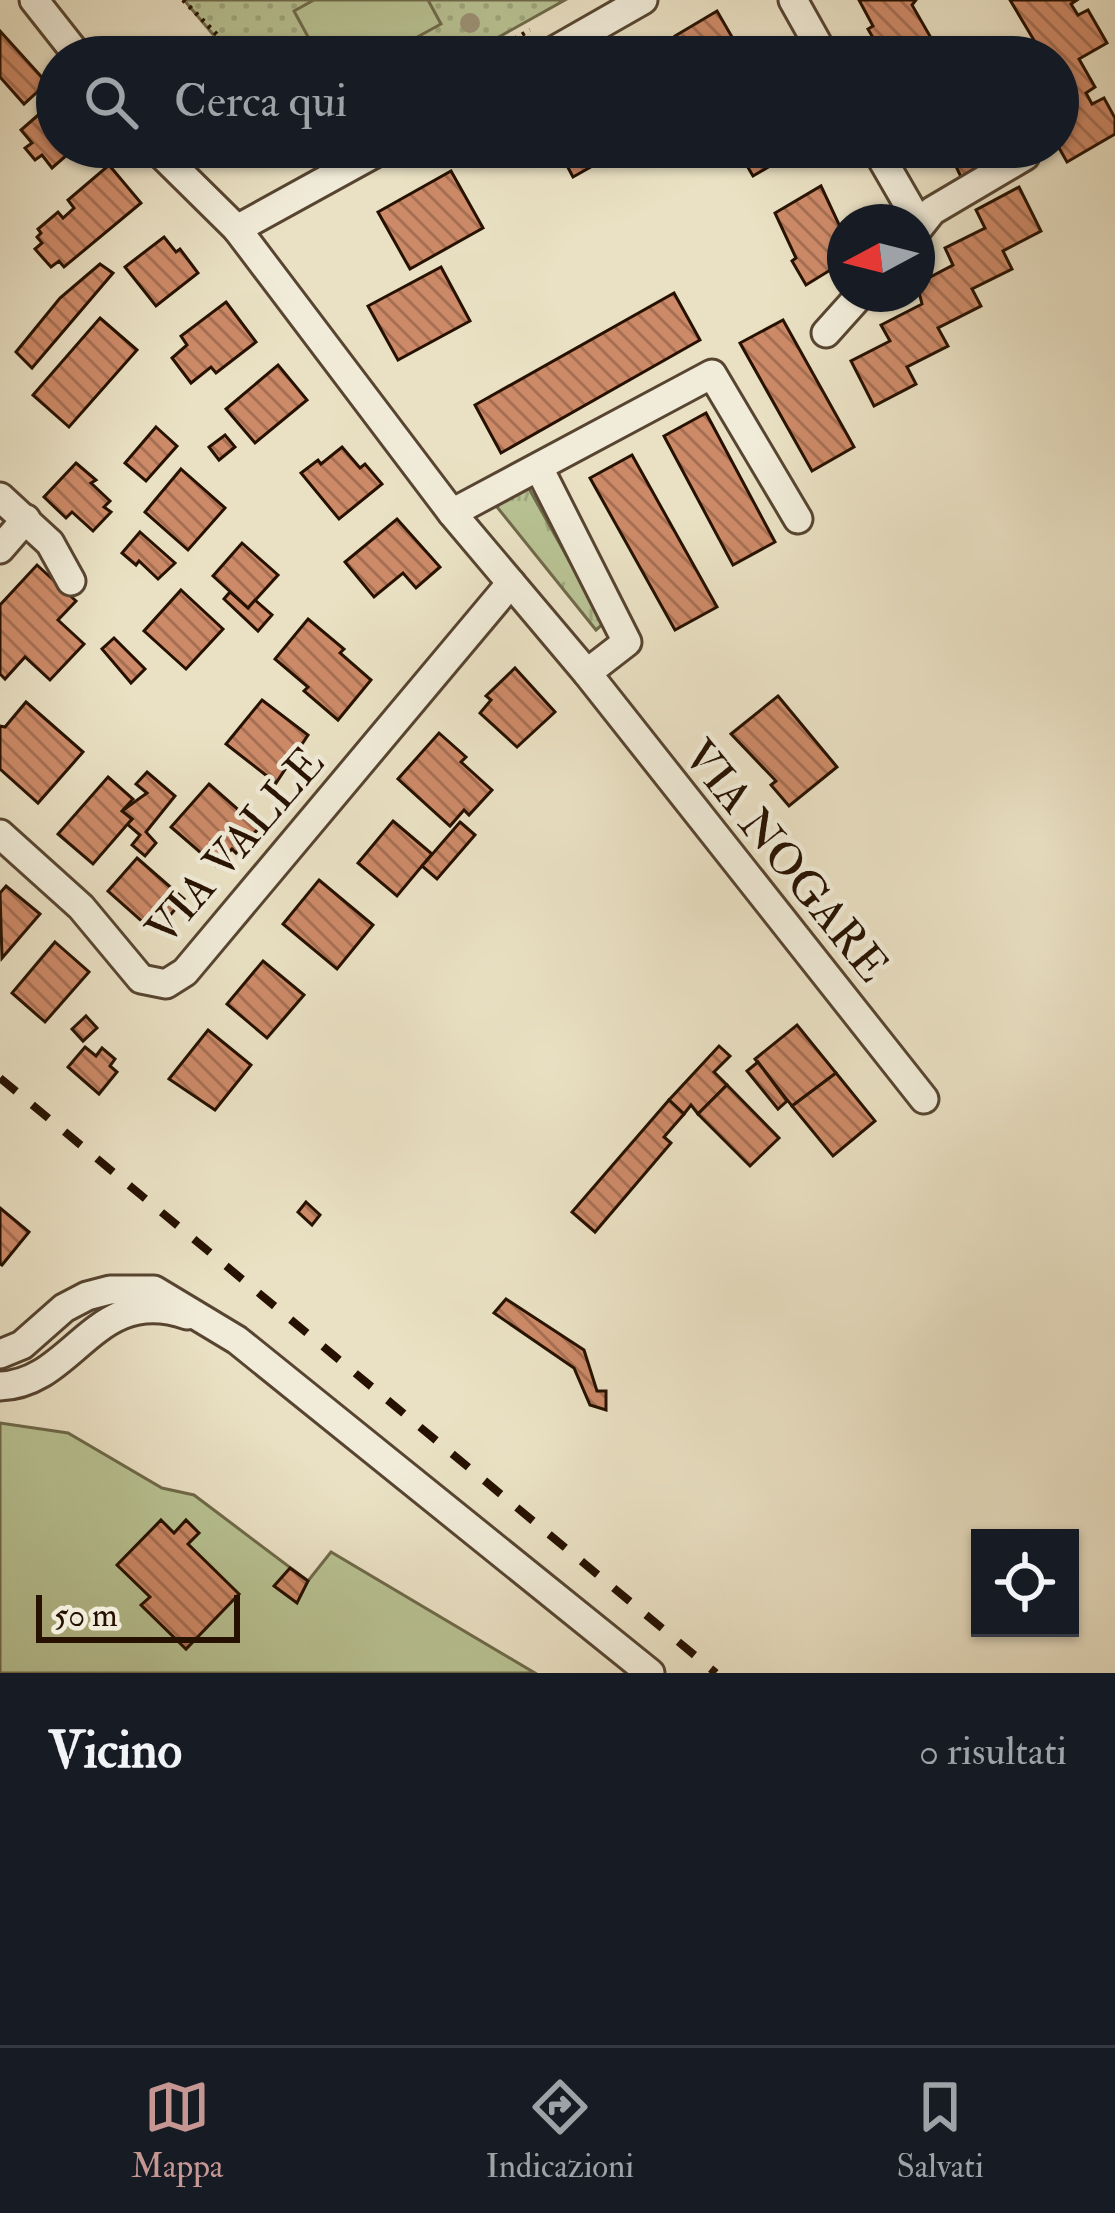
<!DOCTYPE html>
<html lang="it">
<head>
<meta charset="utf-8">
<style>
  body { margin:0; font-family:"IM FELL Double Pica",serif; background:#20242c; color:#f1f3f6 }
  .controls { position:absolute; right:36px; bottom:36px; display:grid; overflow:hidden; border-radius:0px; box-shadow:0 3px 9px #0004 }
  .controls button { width:108px; height:108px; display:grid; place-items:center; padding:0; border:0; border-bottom:3px solid #363941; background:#171b24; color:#f1f3f6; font:60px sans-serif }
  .compass { position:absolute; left:827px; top:204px; width:108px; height:108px; border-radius:50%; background:#171b24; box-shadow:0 3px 9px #0004; rotate:263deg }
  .scale { position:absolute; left:36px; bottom:30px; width:204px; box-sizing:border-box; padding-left:12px; border:6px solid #261100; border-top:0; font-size:33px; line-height:42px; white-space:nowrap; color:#261100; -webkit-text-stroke:9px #f1ecd9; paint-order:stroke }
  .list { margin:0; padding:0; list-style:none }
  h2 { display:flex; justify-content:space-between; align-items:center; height:156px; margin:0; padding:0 48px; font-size:51px }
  h2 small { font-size:39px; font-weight:400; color:#9ea1a6 }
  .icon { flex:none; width:66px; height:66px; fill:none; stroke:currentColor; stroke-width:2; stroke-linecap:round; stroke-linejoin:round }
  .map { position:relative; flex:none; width:1115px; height:1673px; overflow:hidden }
  .search { position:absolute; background:#171b24; box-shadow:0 3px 9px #0004; left:36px; right:36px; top:36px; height:132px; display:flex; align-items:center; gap:30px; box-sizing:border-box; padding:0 42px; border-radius:66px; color:#9ea1a6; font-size:45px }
  .sheet { height:372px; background:#171b24 }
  nav { display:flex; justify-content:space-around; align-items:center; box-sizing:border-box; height:168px; border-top:3px solid #363941; background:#171b24; font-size:33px; color:#9ea1a6 }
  nav a { display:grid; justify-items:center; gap:6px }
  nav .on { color:#c59692 }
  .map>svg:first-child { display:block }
</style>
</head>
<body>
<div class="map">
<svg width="1115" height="1673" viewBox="0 0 1115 1673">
  <defs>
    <pattern id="grass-tufts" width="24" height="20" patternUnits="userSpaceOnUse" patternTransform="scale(3)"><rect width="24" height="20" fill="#b8c293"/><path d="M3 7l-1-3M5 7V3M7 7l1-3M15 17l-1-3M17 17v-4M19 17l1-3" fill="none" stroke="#9ea67d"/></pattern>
    <pattern id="park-dots" width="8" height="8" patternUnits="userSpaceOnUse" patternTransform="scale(3)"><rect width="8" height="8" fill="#b8c293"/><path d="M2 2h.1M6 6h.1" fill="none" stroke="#9ea67d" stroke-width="1.8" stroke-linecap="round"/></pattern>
    <pattern id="building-back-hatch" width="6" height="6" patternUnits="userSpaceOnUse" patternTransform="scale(3)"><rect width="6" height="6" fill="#cd8a68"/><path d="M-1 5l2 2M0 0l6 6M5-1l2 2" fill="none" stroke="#a66f53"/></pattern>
  </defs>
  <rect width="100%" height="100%" fill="#eae1c4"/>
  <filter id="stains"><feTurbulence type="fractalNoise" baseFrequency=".00167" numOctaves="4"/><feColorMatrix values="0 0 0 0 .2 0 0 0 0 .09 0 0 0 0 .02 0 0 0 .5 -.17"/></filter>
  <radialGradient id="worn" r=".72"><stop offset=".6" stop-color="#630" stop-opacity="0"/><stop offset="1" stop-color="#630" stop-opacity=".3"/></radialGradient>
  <!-- grass -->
  <path fill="url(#grass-tufts)" stroke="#6f6a4a" stroke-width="3" d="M 527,485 L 604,623 L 596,630 L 493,502 Z"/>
  <!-- park -->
  <path fill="url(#park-dots)" stroke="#6f6a4a" stroke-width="3" d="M 184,0 L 565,0 L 463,57 L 232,57 Z"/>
  <!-- garden -->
  <g fill="#b8c293" stroke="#6f6a4a" stroke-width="3">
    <path d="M 314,0 L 428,0 L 441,24 L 381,57 L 319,57 L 294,11 Z"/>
    <path d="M 0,1423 L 68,1433 L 162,1488 L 194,1495 L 308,1581 L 331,1552 L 535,1673 L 0,1673 Z"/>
  </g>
  <!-- building -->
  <g fill="url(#building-back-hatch)" stroke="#261100" stroke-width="3">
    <path d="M 859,0 L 916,0 L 912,5 L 942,57 L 884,57 L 868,29 L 873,26 Z"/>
    <path d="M 1010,0 L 1077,0 L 1071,4 L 1078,15 L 1088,10 L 1107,43 L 1079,59 L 1095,87 L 1086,93 L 1092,104 L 1104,98 L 1115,118 L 1115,134 L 1067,162 L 1058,146 L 1058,57 L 1044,57 Z"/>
    <path d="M 717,11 L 743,56 L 687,57 L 675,36 Z"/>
    <path d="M 0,31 L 47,83 L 24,104 L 0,77 Z"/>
    <path d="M 52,103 L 57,109 L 57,147 L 76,147 L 52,168 L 42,155 L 35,160 L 25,148 L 32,143 L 21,130 Z"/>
    <path d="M 557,147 L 626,147 L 573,177 Z"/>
    <path d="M 736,147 L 794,147 L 796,151 L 753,176 Z"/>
    <path d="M 939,147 L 1004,147 L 1007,153 L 961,177 L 953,160 L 947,163 Z"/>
    <path d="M 109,165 L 141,203 L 64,267 L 59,261 L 51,267 L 35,249 L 42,243 L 37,237 L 41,233 L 38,229 L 58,212 L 63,218 L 74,208 L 68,200 Z"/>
    <path d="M 451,171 L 483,228 L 410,269 L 378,212 Z"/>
    <path d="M 821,186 L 843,233 L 839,235 L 845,245 L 845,261 L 806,285 L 792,261 L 796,258 L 775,213 Z"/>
    <path d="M 1019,187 L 1041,231 L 1003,251 L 1012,269 L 972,289 L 981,306 L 938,328 L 948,346 L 907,367 L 916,384 L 874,406 L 851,361 L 890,341 L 881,325 L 922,304 L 917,284 L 953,265 L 945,248 L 985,228 L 976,210 Z"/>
    <path d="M 164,237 L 176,252 L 180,249 L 198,273 L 156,306 L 125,267 Z"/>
    <path d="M 100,264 L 113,273 L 32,368 L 16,352 L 60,298 Z"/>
    <path d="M 441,267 L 470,321 L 398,360 L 368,306 Z"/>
    <path d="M 674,293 L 700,340 L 501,453 L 475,405 Z"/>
    <path d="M 226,302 L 256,342 L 216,373 L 211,367 L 191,383 L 172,358 L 187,345 L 181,336 Z"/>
    <path d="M 100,318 L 137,350 L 69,427 L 33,395 Z"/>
    <path d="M 783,320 L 854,447 L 812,471 L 740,343 Z"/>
    <path d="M 278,365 L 307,400 L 255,443 L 226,409 Z"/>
    <path d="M 706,413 L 775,542 L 733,565 L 664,436 Z"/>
    <path d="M 156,427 L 177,446 L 146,481 L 125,463 Z"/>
    <path d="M 225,435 L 235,447 L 219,460 L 209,447 Z"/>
    <path d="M 342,447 L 360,468 L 365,464 L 382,484 L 339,519 L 301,473 L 318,460 L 321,464 Z"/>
    <path d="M 632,455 L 717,607 L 675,630 L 590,478 Z"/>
    <path d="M 76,463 L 96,480 L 91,483 L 110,501 L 104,507 L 111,512 L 93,531 L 72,512 L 66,518 L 44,497 Z"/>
    <path d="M 181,469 L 225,508 L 188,550 L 145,512 Z"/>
    <path d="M 397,519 L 440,567 L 416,588 L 403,573 L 374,597 L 345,562 Z"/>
    <path d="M 140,532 L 175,563 L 158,579 L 139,561 L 136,565 L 122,553 Z"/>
    <path d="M 242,543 L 278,575 L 248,608 L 213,576 Z"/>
    <path d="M 37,565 L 76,601 L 58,620 L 84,644 L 50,680 L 25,657 L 5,679 L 0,674 L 0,605 Z"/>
    <path d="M 181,590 L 223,629 L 186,669 L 144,631 Z"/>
    <path d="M 230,592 L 248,608 L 255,600 L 272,615 L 258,631 L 224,599 Z"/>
    <path d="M 308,619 L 344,649 L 340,653 L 371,680 L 338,720 L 304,691 L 308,687 L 275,659 Z"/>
    <path d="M 114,638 L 145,669 L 131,683 L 102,649 Z"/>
    <path d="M 515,668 L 555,712 L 517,747 L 480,713 L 491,700 L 486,696 Z"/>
    <path d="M 778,696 L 837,767 L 789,806 L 771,785 L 776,781 L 731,734 Z"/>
    <path d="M 262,700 L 308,735 L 276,783 L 226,744 Z"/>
    <path d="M 26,702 L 83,752 L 38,803 L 0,769 L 0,726 L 5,727 Z"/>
    <path d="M 439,733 L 466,757 L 461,762 L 492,790 L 469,815 L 464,810 L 450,826 L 398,779 Z"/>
    <path d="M 147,772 L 175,796 L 146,832 L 156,843 L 145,856 L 132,845 L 140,835 L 127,824 L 132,819 L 122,811 L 147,793 L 136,784 Z"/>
    <path d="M 108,777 L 133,799 L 122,811 L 132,819 L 93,864 L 58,834 Z"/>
    <path d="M 209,784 L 259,828 L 236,853 L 232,849 L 216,866 L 171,827 Z"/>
    <path d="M 393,821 L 432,854 L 397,896 L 358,863 Z"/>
    <path d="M 460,822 L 475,835 L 437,879 L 422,866 Z"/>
    <path d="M 137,858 L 184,899 L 166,920 L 155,910 L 144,923 L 108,891 Z"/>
    <path d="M 319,880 L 373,925 L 337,969 L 283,924 Z"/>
    <path d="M 6,886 L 40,914 L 2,958 L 0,893 Z"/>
    <path d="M 55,942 L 89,972 L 45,1022 L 12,993 Z"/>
    <path d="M 263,961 L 304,995 L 267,1038 L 227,1004 Z"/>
    <path d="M 86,1016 L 97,1028 L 83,1041 L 72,1029 Z"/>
    <path d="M 797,1025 L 836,1073 L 792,1106 L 755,1059 Z"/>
    <path d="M 208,1030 L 251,1065 L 215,1110 L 169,1079 Z"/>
    <path d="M 719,1046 L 730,1056 L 714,1072 L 727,1085 L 698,1114 L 691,1105 L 684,1114 L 669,1100 Z"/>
    <path d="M 85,1047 L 96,1056 L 102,1048 L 115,1059 L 110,1066 L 117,1072 L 99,1094 L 68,1067 Z"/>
    <path d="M 758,1062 L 787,1101 L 778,1109 L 747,1071 Z"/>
    <path d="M 836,1073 L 875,1121 L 833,1156 L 792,1106 Z"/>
    <path d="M 727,1085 L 779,1138 L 750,1166 L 698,1114 Z"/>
    <path d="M 669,1100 L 684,1114 L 664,1137 L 671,1143 L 595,1232 L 572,1212 Z"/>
    <path d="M 306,1202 L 320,1215 L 312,1225 L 298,1212 Z"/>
    <path d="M 0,1208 L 29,1232 L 2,1265 L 0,1264 Z"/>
    <path d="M 506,1299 L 584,1350 L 597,1391 L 606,1391 L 606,1410 L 590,1405 L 574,1368 L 494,1313 Z"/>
    <path d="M 161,1520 L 174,1533 L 186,1520 L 199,1533 L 188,1544 L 239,1594 L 186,1649 L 141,1605 L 150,1597 L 117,1565 Z"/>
    <path d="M 290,1568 L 308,1581 L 297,1603 L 274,1586 Z"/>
  </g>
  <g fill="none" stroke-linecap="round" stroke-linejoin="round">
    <defs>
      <g id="street">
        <path d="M 34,0 L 79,57"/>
        <path d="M 793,0 L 825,57"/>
        <path d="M 543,57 L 643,0"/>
        <path d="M 154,147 L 237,229 L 452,513 L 587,673 L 924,1099"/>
        <path d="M 875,147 L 920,225"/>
        <path d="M 237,229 L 386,147"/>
        <path d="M 917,230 L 932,211 L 1025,156"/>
        <path d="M 826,333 L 861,294"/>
        <path d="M 539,468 L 627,642 L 587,673"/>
        <path d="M 0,497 L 50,543 L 71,581"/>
        <path d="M 452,513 L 712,374 L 798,519"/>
        <path d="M 0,549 L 26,519"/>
        <path d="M 0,834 L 81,907 L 141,979 L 166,984 L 185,972 L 511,583"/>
        <path d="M 0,1354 L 22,1345 L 64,1308 L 87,1296 L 110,1290 L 154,1290 L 237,1340 L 650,1673"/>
        <path d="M 0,1386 C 74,1384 94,1283 187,1315"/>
      </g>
    </defs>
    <!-- street casing -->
    <use href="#street" stroke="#574531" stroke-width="33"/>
    <!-- path -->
    <g stroke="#261100" stroke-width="4.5" stroke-dasharray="3 6" stroke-linecap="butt">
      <path d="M 183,0 L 239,57"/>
      <path d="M 483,57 L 530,30"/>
    </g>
    <!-- street -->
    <use href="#street" stroke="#f1ecd9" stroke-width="27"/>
    <!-- rail -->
    <path stroke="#261100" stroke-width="8" stroke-dasharray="21 21" stroke-linecap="butt" d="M 0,1078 L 716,1673"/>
  </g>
  <!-- trees -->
  <circle fill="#9a9174" cx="470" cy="23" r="10"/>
  <g text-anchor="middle" stroke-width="9" stroke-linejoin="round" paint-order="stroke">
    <!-- street labels -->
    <g font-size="45" fill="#261100" stroke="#f1ecd9">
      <text transform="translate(234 845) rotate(-49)" y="16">VIA VALLE</text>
      <text transform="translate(787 860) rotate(51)" y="16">VIA NOGARE</text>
    </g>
  </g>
  <rect width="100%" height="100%" filter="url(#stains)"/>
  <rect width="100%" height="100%" fill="url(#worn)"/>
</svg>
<div class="controls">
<button><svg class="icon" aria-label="locate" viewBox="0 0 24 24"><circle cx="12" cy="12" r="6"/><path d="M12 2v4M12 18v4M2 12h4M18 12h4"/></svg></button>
</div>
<svg class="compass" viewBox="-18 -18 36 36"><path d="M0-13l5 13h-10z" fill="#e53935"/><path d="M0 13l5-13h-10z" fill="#9ea1a6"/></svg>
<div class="scale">50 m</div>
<div class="search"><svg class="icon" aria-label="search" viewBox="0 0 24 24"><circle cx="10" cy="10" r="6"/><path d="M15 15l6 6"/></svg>Cerca qui</div>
</div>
<section class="sheet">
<h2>Vicino<small>0 risultati</small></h2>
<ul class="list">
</ul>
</section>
<nav>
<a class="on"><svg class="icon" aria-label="map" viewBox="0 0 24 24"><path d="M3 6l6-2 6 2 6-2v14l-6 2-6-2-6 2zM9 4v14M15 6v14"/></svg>Mappa</a>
<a><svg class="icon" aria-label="directions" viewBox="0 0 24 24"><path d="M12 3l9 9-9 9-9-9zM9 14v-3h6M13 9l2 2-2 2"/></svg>Indicazioni</a>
<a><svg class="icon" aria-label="saved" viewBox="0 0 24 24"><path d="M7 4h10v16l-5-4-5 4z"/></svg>Salvati</a>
</nav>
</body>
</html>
